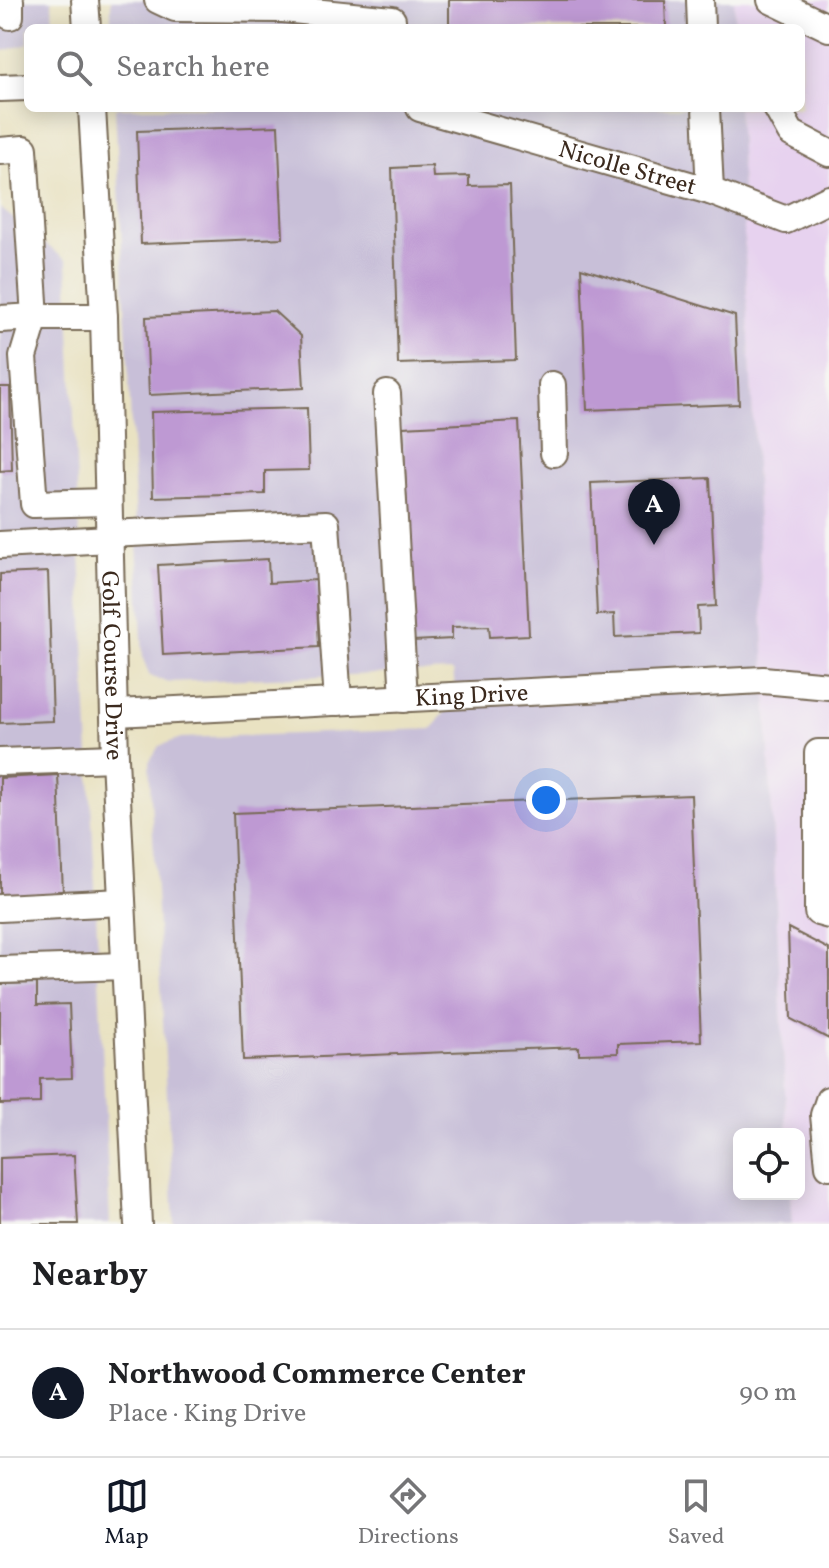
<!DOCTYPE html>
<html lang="en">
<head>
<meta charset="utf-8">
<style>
  body { margin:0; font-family:Vollkorn,serif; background:#f6f6f6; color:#202124 }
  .controls { position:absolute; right:24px; bottom:24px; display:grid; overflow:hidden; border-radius:12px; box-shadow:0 4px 20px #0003 }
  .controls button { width:72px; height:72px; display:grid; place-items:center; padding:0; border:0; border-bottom:2px solid #e0e0e0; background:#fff; color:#202124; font:40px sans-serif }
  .you { position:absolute; left:546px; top:800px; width:28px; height:28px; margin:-20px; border:6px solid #fff; border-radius:50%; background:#1a73e8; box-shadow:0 0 0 12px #1a73e833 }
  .badge { display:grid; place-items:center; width:52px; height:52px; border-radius:50%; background:#111827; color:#fff; font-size:26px; font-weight:700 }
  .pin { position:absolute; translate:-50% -66px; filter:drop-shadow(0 2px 4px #0008) }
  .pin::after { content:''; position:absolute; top:42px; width:28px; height:24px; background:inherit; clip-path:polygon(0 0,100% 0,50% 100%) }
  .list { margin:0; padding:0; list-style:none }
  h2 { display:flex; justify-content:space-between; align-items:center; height:104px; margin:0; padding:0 32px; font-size:34px }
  h2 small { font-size:26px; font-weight:400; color:#757577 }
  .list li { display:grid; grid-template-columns:52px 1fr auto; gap:24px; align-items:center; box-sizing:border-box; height:128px; padding:0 32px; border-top:2px solid #e0e0e0 }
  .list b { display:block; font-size:30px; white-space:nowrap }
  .list p { margin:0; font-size:26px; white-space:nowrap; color:#757577 }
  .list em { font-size:26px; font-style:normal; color:#757577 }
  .icon { flex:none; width:44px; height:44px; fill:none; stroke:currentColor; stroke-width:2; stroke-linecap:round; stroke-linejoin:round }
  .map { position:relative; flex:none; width:829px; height:1224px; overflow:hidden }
  .search { position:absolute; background:#fff; box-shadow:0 4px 20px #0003; left:24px; right:24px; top:24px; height:88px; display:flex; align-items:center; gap:20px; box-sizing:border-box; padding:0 28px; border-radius:12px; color:#757577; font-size:30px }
  .sheet { height:232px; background:#fff }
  nav { display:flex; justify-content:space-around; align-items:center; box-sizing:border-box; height:112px; border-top:2px solid #e0e0e0; background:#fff; font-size:22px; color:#757577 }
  nav a { display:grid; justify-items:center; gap:4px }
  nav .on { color:#111827 }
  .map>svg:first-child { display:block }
</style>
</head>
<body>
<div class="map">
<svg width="829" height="1224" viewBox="0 0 829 1224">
  <rect width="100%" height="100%" fill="#f6f6f2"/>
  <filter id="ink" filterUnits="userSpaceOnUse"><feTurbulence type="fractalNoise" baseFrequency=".0125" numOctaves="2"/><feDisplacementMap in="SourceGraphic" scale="16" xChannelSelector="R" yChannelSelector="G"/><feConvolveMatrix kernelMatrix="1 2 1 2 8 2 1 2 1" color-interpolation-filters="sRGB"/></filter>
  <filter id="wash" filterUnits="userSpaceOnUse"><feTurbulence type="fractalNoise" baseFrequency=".006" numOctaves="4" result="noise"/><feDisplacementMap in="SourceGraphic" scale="32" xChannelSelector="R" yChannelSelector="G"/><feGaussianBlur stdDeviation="1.8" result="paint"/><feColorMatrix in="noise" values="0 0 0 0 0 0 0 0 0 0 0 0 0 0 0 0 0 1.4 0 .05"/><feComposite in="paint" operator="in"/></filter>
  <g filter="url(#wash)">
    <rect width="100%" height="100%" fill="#e9e2c2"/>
    <!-- built -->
    <path fill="#e7d2ef" d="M 734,0 L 829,0 L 829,1224 L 792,1224 L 790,1194 L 799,1194 L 799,1134 L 787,1134 L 738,108 L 801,108 L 801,28 L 735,28 Z"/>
    <!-- industrial -->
    <g fill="#c8bfd8">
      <path d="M 0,0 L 52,0 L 53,28 L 28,28 L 28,44 L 0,52 Z"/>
      <path d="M 111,0 L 734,0 L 735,28 L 111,28 Z"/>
      <path d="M 115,108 L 738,108 L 787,1134 L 739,1134 L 739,1194 L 790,1194 L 792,1224 L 174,1224 L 149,762 L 159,746 L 181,738 L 432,729 L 456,697 L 453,671 L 168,682 L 150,676 L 143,659 Z"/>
      <path d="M 0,208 L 67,261 L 110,1224 L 0,1224 Z"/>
    </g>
    <g id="blocks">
      <!-- building -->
      <g fill="#be99d3">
        <path d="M 449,0 L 665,0 L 666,28 L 449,28 Z"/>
        <path d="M 278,126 L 283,238 L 141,244 L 137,131 Z"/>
        <path d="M 432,166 L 433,177 L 469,176 L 469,186 L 510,185 L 516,360 L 398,364 L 392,168 Z"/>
        <path d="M 581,268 L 735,316 L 739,404 L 587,410 Z"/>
        <path d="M 274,311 L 301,336 L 304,388 L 149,395 L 146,317 Z"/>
        <path d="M 0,387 L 10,387 L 12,470 L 0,471 Z"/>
        <path d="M 307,408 L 309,470 L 265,471 L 265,494 L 153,497 L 151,412 Z"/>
        <path d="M 519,421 L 529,635 L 490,637 L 489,626 L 452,627 L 452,639 L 413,641 L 403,427 Z"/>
        <path d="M 710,478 L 716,606 L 698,607 L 699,633 L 615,637 L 614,614 L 597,615 L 591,483 Z"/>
        <path d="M 268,559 L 269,583 L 316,580 L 319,647 L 163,655 L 158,565 Z"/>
        <path d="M 48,572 L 53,721 L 0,723 L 0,574 Z"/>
        <path d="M 58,775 L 63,893 L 0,896 L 0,778 Z"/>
        <path d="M 691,795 L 701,1041 L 618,1044 L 618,1053 L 579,1054 L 579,1047 L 243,1060 L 233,813 Z"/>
        <path d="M 788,928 L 829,949 L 829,1039 L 791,1019 Z"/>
        <path d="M 37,983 L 37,1005 L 69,1004 L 72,1078 L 40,1079 L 40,1103 L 0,1104 L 0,984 Z"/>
        <path d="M 74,1155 L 78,1224 L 0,1224 L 0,1158 Z"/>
      </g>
    </g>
  </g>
  <g filter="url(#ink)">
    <use href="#blocks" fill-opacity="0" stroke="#786a57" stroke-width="2"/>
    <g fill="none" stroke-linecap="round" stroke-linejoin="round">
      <defs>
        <g id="minor">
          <path d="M 10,0 L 10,16"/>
          <path d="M 85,0 L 87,28"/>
          <path d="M 158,0 L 175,8 L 283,9 L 392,20"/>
          <path d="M 700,0 L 701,28"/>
          <path d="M 771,0 L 829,28"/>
          <path d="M 0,88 L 28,87"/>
          <path id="s1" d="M 92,108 L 104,317 L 115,758 L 138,1224"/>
          <path id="s2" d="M 420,108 L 710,191 L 786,220 L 829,199"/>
          <path d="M 706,108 L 710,191"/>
          <path d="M 777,108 L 791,133 L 829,153"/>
          <path d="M 0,151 L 24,149 L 35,317 L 0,319"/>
          <path d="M 104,317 L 35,317 L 23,357 L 34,504 L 107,502"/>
          <path d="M 552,385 L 554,453"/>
          <path d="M 387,394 L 404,699"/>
          <path d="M 109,534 L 326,524 L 338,702"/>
          <path d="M 0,545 L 109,539"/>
          <path id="s3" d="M 116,713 L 763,680 L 829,686"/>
          <path d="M 829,753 L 818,753 L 818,912 L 829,915"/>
          <path d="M 0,762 L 115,758"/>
          <path d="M 0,908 L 122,902"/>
          <path d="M 0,970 L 125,966"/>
          <path d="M 829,1100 L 824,1115 L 829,1166"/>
        </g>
      </defs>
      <!-- minor casing -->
      <use href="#minor" stroke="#786a57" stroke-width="30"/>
      <!-- minor -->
      <use href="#minor" stroke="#fff" stroke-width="26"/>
    </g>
  </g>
  <g text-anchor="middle" stroke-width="7" stroke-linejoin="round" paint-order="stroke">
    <!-- street labels -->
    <g font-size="24" fill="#3b2a1e" stroke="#f6f6f2">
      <text dy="8" stroke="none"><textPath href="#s2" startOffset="216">Nicolle Street</textPath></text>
      <text dy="8" stroke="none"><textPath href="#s1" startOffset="558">Golf Course Drive</textPath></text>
      <text dy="8" stroke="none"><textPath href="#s3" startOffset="356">King Drive</textPath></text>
    </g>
  </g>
</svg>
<div class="controls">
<button><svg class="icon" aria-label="locate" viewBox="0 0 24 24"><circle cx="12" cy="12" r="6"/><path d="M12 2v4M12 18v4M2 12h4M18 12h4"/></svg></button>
</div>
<div class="you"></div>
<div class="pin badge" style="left:654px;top:545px">A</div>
<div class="search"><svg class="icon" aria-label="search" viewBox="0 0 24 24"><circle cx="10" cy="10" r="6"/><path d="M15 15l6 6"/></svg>Search here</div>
</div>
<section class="sheet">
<h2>Nearby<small></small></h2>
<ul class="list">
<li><span class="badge">A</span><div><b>Northwood Commerce Center</b><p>Place · King Drive</p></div><em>90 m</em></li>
</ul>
</section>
<nav>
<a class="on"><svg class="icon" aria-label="map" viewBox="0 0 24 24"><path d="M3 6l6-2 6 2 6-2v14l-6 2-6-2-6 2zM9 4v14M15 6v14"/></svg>Map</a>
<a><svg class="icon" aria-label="directions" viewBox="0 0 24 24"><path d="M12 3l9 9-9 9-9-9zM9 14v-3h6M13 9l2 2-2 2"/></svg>Directions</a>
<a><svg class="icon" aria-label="saved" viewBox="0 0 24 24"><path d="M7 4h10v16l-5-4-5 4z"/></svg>Saved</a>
</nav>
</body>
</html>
